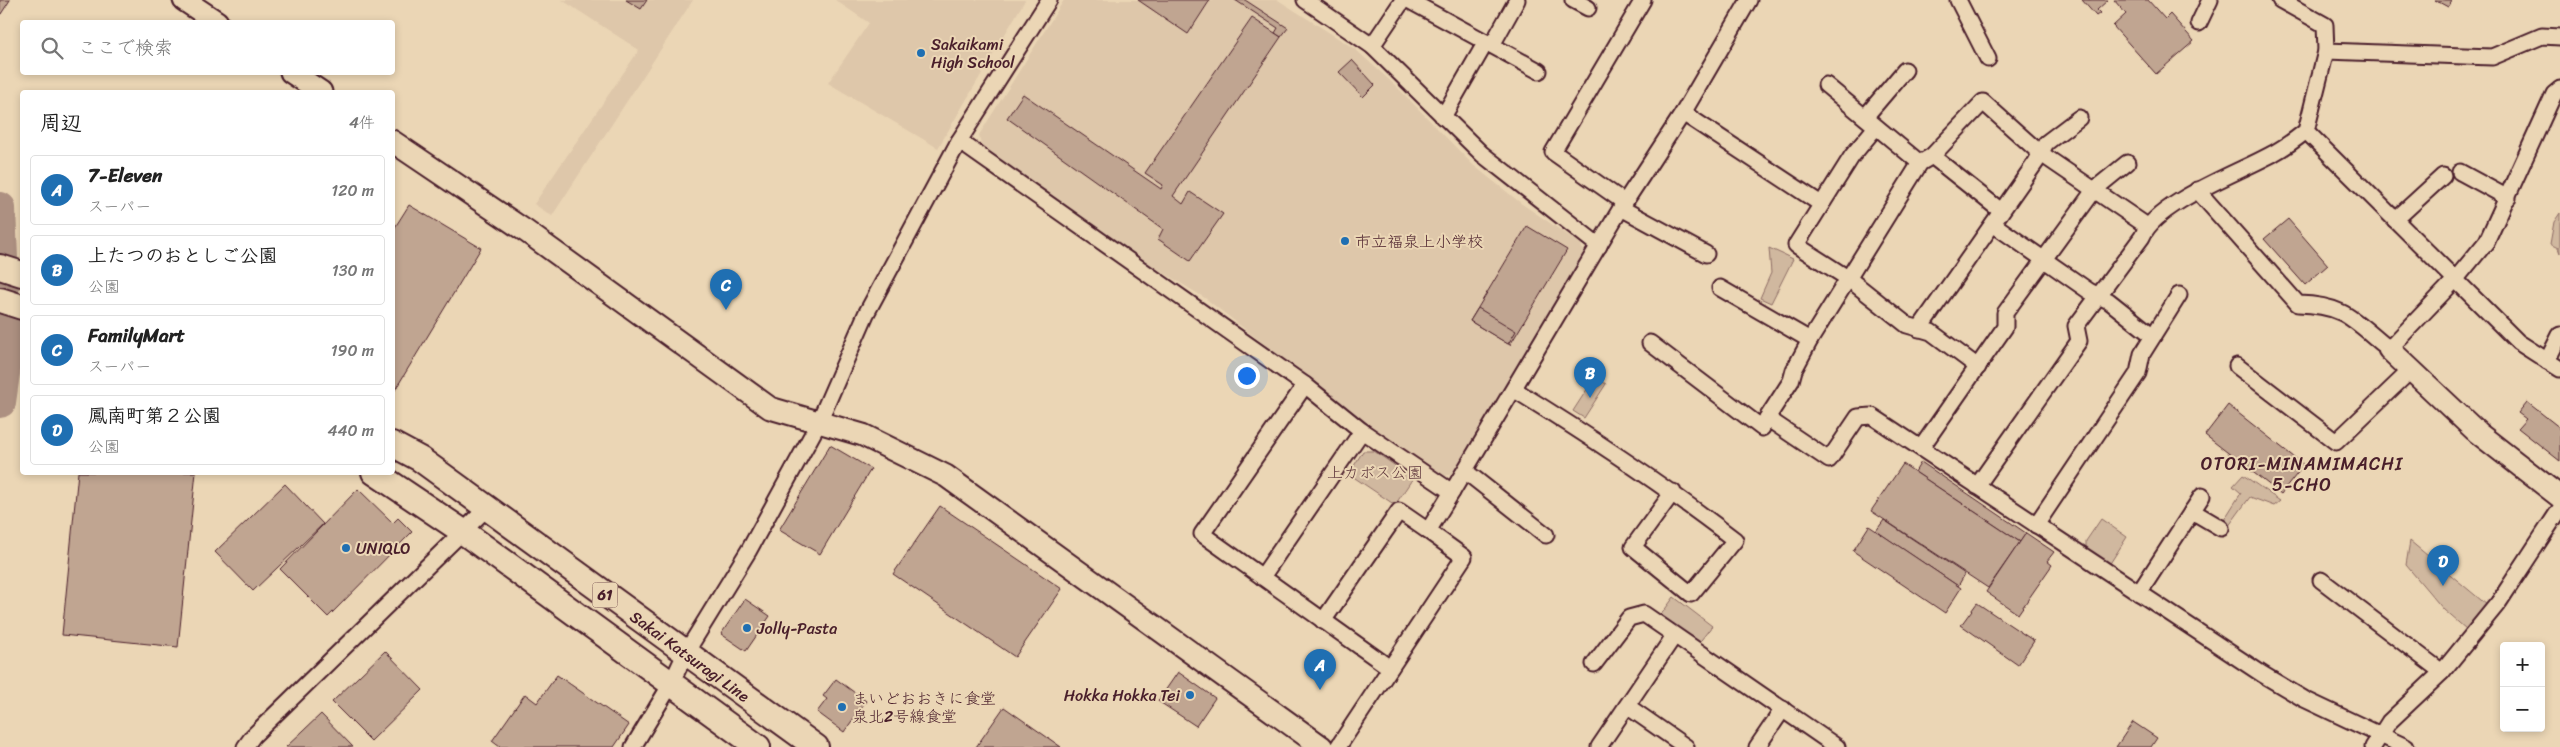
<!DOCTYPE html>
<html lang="ja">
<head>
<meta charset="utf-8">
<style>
  body { margin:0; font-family:Sriracha,"Klee One",sans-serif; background:#f6f6f6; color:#222 }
  .controls { position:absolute; right:15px; bottom:15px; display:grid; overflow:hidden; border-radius:5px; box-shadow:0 2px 8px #0003 }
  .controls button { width:45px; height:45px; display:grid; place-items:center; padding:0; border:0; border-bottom:1px solid #e0e0e0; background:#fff; color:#222; font:25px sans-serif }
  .you { position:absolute; left:1246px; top:375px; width:18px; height:18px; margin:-12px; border:4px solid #fff; border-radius:50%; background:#1a73e8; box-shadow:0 0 0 8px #1a73e833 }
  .badge { display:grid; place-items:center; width:32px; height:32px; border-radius:50%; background:#1f6fb2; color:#fff; font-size:16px; font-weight:700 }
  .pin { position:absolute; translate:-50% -41px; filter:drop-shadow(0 1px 2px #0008) }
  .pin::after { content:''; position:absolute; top:26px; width:18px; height:15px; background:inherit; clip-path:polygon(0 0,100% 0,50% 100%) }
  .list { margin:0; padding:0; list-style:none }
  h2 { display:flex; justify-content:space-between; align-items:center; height:65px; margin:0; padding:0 20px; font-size:21px }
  h2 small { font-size:16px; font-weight:400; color:#767676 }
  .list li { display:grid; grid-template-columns:32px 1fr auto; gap:15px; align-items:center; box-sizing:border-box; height:70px; margin:0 10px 10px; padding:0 10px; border:1px solid #e0e0e0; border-radius:5px }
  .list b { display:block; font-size:19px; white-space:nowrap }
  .list p { margin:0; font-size:16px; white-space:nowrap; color:#767676 }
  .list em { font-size:16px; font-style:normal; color:#767676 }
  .icon { flex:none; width:28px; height:28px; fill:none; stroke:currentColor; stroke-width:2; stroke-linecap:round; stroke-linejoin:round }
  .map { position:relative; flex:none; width:2560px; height:747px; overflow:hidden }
  .search { position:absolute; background:#fff; box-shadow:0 2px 8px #0003; left:20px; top:20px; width:375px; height:55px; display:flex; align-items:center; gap:12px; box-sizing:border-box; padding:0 18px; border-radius:5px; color:#767676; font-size:19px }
  .panel { position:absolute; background:#fff; box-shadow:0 2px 8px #0003; left:20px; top:90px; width:375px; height:385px; border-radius:5px }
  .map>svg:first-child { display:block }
</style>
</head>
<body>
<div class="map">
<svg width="2560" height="747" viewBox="0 0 2560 747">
  <rect width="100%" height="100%" fill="#ebd6b5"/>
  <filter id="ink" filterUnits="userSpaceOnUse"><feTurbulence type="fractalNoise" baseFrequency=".02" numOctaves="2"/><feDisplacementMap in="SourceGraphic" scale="10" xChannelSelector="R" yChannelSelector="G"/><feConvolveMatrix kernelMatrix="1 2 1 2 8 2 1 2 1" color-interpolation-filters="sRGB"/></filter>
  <g filter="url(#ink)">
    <!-- built -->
    <g fill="#dec7aa">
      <path d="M 562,0 L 693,0 L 552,216 L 534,204 L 639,50 Z"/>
      <path d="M 835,0 L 1025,0 L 938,148 L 828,83 L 869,23 Z"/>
      <path d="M 1064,0 L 1278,0 L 1355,49 L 1397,87 L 1473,165 L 1522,204 L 1581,244 L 1584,256 L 1456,473 L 1445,476 L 1352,413 L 1205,298 L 1133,254 L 981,146 L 979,135 Z"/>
    </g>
    <!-- green -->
    <g fill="#d0b89f" stroke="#8d6c65">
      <path d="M 2560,213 L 2560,253 L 2558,248 L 2550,244 L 2554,222 Z"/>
      <path d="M 1769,248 L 1793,259 L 1771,303 L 1760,298 L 1771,273 Z"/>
      <path d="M 1595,377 L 1606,384 L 1584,418 L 1573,411 Z"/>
      <path d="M 1363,451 L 1374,451 L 1413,478 L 1395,505 L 1349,474 Z"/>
      <path d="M 2243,475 L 2280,501 L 2274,506 L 2250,497 L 2228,527 L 2222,523 L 2241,493 L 2233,486 Z"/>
      <path d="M 2101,519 L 2127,537 L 2109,565 L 2086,550 L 2086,541 Z"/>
      <path d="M 2410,541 L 2487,605 L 2466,629 L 2444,610 L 2406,565 Z"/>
      <path d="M 1674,597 L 1712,626 L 1698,644 L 1660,616 Z"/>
    </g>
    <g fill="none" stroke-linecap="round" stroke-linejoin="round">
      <!-- river -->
      <path stroke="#ad9081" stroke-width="32" d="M 0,208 L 6,359 L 0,402"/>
    </g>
    <!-- building -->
    <g fill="#c0a591" stroke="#4a1f2b">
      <path d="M 0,0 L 10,0 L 1,14 L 0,14 Z"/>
      <path d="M 626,0 L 647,0 L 641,9 Z"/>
      <path d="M 1138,0 L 1210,0 L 1188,34 Z"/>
      <path d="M 1235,0 L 1245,0 L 1288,28 L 1281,37 L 1275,33 L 1278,28 Z"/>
      <path d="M 2082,0 L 2108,0 L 2097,10 L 2100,13 L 2096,16 Z"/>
      <path d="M 2114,0 L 2148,0 L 2165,19 L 2170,14 L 2194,41 L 2156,74 L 2113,26 L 2126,14 Z"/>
      <path d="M 2435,0 L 2452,0 L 2448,7 Z"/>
      <path d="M 1252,18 L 1281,37 L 1173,196 L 1183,204 L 1190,192 L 1223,214 L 1190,261 L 1158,239 L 1163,229 L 1007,118 L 1023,94 L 1161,189 L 1163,185 L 1145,173 Z"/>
      <path d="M 1352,60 L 1375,85 L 1363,97 L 1339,72 Z"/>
      <path d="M 409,205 L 481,248 L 392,395 L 392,232 Z"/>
      <path d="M 2288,219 L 2328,265 L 2305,285 L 2264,239 Z"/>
      <path d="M 1527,226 L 1567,250 L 1510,345 L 1470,321 Z"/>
      <path d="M 1478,308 L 1516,331 L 1508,344 L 1470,321 Z"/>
      <path d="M 2527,402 L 2560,428 L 2560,461 L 2518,428 L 2526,419 L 2518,413 Z"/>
      <path d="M 2228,405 L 2304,465 L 2281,494 L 2205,435 Z"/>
      <path d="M 830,445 L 871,469 L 820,554 L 779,530 Z"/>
      <path d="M 1921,462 L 2026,533 L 2020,542 L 1915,472 Z"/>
      <path d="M 1903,464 L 2020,542 L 1988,588 L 1871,511 Z"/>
      <path d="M 78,472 L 196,472 L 178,647 L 62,635 Z"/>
      <path d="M 285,484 L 323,524 L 253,591 L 215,552 Z"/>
      <path d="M 358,489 L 393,523 L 398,518 L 412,532 L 328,617 L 280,569 Z"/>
      <path d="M 940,506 L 1062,589 L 1015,657 L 893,574 Z"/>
      <path d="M 1884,520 L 1965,574 L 1958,586 L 1876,531 Z"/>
      <path d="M 1869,526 L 1961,588 L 1945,613 L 1853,551 Z"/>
      <path d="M 2026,533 L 2054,552 L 2047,561 L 2052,565 L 2018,614 L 1986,592 Z"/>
      <path d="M 745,599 L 770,616 L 746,651 L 721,634 Z"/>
      <path d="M 1977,603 L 2034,641 L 2018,665 L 1961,625 Z"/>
      <path d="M 385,651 L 423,690 L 371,741 L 332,702 Z"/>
      <path d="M 1178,672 L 1215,698 L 1196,726 L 1158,701 Z"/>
      <path d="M 557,675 L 629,725 L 614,747 L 500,747 L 492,741 L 525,694 L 537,703 Z"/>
      <path d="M 836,679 L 866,701 L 844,732 L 817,712 L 827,699 L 823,696 Z"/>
      <path d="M 1004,707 L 1061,747 L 976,747 Z"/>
      <path d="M 321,714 L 353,747 L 286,747 Z"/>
      <path d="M 2133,722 L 2157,738 L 2151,747 L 2116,747 Z"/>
    </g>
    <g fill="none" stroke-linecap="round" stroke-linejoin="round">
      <defs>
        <g id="street">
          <path d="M 1305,0 L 1372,46 L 1482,154 L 1599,246"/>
          <path d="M 1408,0 L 1539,71"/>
          <path d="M 1573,0 L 1588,8"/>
          <path d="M 1958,0 L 1988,59"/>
          <path d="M 2199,23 L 2210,0"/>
          <path d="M 1492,45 L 1517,0"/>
          <path d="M 1372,46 L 1403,0"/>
          <path d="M 2326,51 L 2492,57 L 2542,36 L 2560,37"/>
          <path d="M 1826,85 L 1920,163"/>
          <path d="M 1683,113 L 1821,204"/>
          <path d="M 1443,117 L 1486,42"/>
          <path d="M 1865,117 L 1905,70"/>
          <path d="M 1876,127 L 1852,156 L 1796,245 L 1849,279 L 1907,325 L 1931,332 L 1978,367"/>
          <path d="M 2306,131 L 2518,342 L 2560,369"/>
          <path d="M 959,141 L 1305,385 L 1362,431 L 1452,492 L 1621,208 L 1683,113 L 1749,0"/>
          <path d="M 1932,156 L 2001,211"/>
          <path d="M 2460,172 L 2508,198"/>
          <path d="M 2197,190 L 2298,304 C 2346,305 2354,321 2389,349 L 2455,280 L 2487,241 L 2554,94 L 2560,89"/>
          <path d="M 1624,202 L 1553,152 L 1643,0"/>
          <path d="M 1621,208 L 1706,254"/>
          <path d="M 2395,220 L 2443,176"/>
          <path d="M 1993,224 L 2089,291 L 2109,301 L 2153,336"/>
          <path d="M 1720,288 L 1810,340"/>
          <path d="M 1919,329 L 2036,162 L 2046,143 L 2079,118"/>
          <path d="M 1650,343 L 1762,428 L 1767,418 L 1829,460 L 1858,417 L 1872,416 L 2262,674 L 2304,699 L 2406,747"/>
          <path d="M 2547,361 L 2560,335"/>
          <path d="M 2237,366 L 2336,442 L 2411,370"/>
          <path d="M 1305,385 L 1202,534 L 1390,668"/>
          <path d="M 1515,390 C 1591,437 1664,485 1735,540 L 1691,594 L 1633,547 L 1673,492"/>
          <path d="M 1767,418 L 1791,381 L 1794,370 L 1810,340 L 1920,163 L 1932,156 L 1983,102 L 2040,153 L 2147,226"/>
          <path d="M 1921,448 L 2005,327 L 2005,313 L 2095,189 L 2127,163"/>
          <path d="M 1465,471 L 1546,535"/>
          <path d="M 1977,486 L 2079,341 L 2076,326 L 2142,237 C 2156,202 2241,172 2274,153 C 2285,147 2296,139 2306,131 L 2326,51 L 2325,25 L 2280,0"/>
          <path d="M 2192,511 L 2221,528"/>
          <path d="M 2036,525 L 2138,373 L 2142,354 L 2179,295"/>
          <path d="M 1262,577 L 1362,431"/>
          <path d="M 2321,580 L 2442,672"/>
          <path d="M 2139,593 L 2202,496"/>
          <path d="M 1323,621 L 1399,511 L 1428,531"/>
          <path d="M 1594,664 L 1629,618 L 1644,614 L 1837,747"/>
          <path d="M 1627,706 L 1686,747"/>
          <path d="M 245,747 L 253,736 L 487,508"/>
          <path d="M 633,747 L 671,684 L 685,654 L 749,550 L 818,424 L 866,314 L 959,141 L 1049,0"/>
          <path d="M 1338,747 L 1464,557 L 1428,531 L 1452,492"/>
          <path d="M 1599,747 L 1674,636"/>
          <path d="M 1757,747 L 1783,709"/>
          <path d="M 2373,747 L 2389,722 L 2442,672 L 2499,602 L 2560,509"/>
        </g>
        <g id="secondary">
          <path d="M 184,0 L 217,22"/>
          <path d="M 291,72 L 321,92"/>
          <path d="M 392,141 L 527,232 L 770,408 L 863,435 L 946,476 L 1322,747"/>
          <path d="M 2389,349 L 2478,433 L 2560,497"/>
        </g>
        <g id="primary">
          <path d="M 0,267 L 22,274"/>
          <path d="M 0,300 L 22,307"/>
          <path d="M 392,444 L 420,459 L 816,747"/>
          <path d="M 374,472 L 462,531 L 758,747"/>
        </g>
      </defs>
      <!-- street casing -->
      <use href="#street" stroke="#4a1f2b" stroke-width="19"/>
      <!-- secondary casing -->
      <use href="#secondary" stroke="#4a1f2b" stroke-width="25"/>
      <!-- primary casing -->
      <use href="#primary" stroke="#4a1f2b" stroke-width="28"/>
      <!-- street -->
      <use href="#street" stroke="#ebd6b5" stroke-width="15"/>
      <!-- secondary -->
      <use href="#secondary" stroke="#ebd6b5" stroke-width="21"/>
      <!-- primary -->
      <use href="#primary" stroke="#ebd6b5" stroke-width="24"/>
    </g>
  </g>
  <!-- markers -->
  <g fill="#1f6fb2" stroke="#ebd6b5" stroke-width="2">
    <circle cx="921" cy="53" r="5"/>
    <circle cx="1345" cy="241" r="5"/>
    <circle cx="346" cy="548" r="5"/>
    <circle cx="747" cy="628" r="5"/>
    <circle cx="1190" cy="695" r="5"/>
    <circle cx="842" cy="707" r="5"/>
  </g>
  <g text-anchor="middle" stroke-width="4" stroke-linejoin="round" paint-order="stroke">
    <!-- shield labels -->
    <rect fill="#ebd6b5" stroke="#7a5654" stroke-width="1" x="592.5" y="582.5" width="25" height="25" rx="4"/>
    <g font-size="15" font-weight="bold" fill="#4a1f2b">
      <text x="605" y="600">61</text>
    </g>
    <!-- poi labels -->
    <g font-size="16" fill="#4a1f2b" stroke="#ebd6b5" text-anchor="start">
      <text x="931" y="50">Sakaikami<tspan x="931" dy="18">High School</tspan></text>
      <text x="1355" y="247">市立福泉上小学校</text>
      <text x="356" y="554">UNIQLO</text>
      <text x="757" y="634">Jolly-Pasta</text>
      <text x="1180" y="701" text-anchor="end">Hokka Hokka Tei</text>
      <text x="852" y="704">まいどおおきに食堂<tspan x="852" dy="18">泉北2号線食堂</tspan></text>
    </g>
    <!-- park labels -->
    <g font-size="16" fill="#5e363c" stroke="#ebd6b5">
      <text x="1375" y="478">上カボス公園</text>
    </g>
    <!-- street labels -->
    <g font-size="16" fill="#4a1f2b" stroke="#ebd6b5">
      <text transform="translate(690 656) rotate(36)" y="6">Sakai Katsuragi Line</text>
    </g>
    <!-- neighbourhood labels -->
    <g font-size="18" letter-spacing="1" fill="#4a1f2b" stroke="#ebd6b5">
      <text x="2302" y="470">OTORI-MINAMIMACHI<tspan x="2302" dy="21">5-CHO</tspan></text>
    </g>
  </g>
</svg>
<div class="controls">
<button>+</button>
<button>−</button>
</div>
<div class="you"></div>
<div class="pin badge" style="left:1320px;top:690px">A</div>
<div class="pin badge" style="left:1590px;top:398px">B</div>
<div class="pin badge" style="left:726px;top:310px">C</div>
<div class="pin badge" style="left:2443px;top:586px">D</div>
<div class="search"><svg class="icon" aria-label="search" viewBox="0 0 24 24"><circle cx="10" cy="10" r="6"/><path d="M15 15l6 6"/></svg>ここで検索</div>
<section class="panel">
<h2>周辺<small>4件</small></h2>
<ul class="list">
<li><span class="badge">A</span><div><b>7-Eleven</b><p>スーパー</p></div><em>120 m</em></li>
<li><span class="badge">B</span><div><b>上たつのおとしご公園</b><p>公園</p></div><em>130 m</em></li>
<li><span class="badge">C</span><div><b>FamilyMart</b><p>スーパー</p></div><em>190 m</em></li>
<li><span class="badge">D</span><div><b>鳳南町第２公園</b><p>公園</p></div><em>440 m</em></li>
</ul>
</section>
</div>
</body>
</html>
